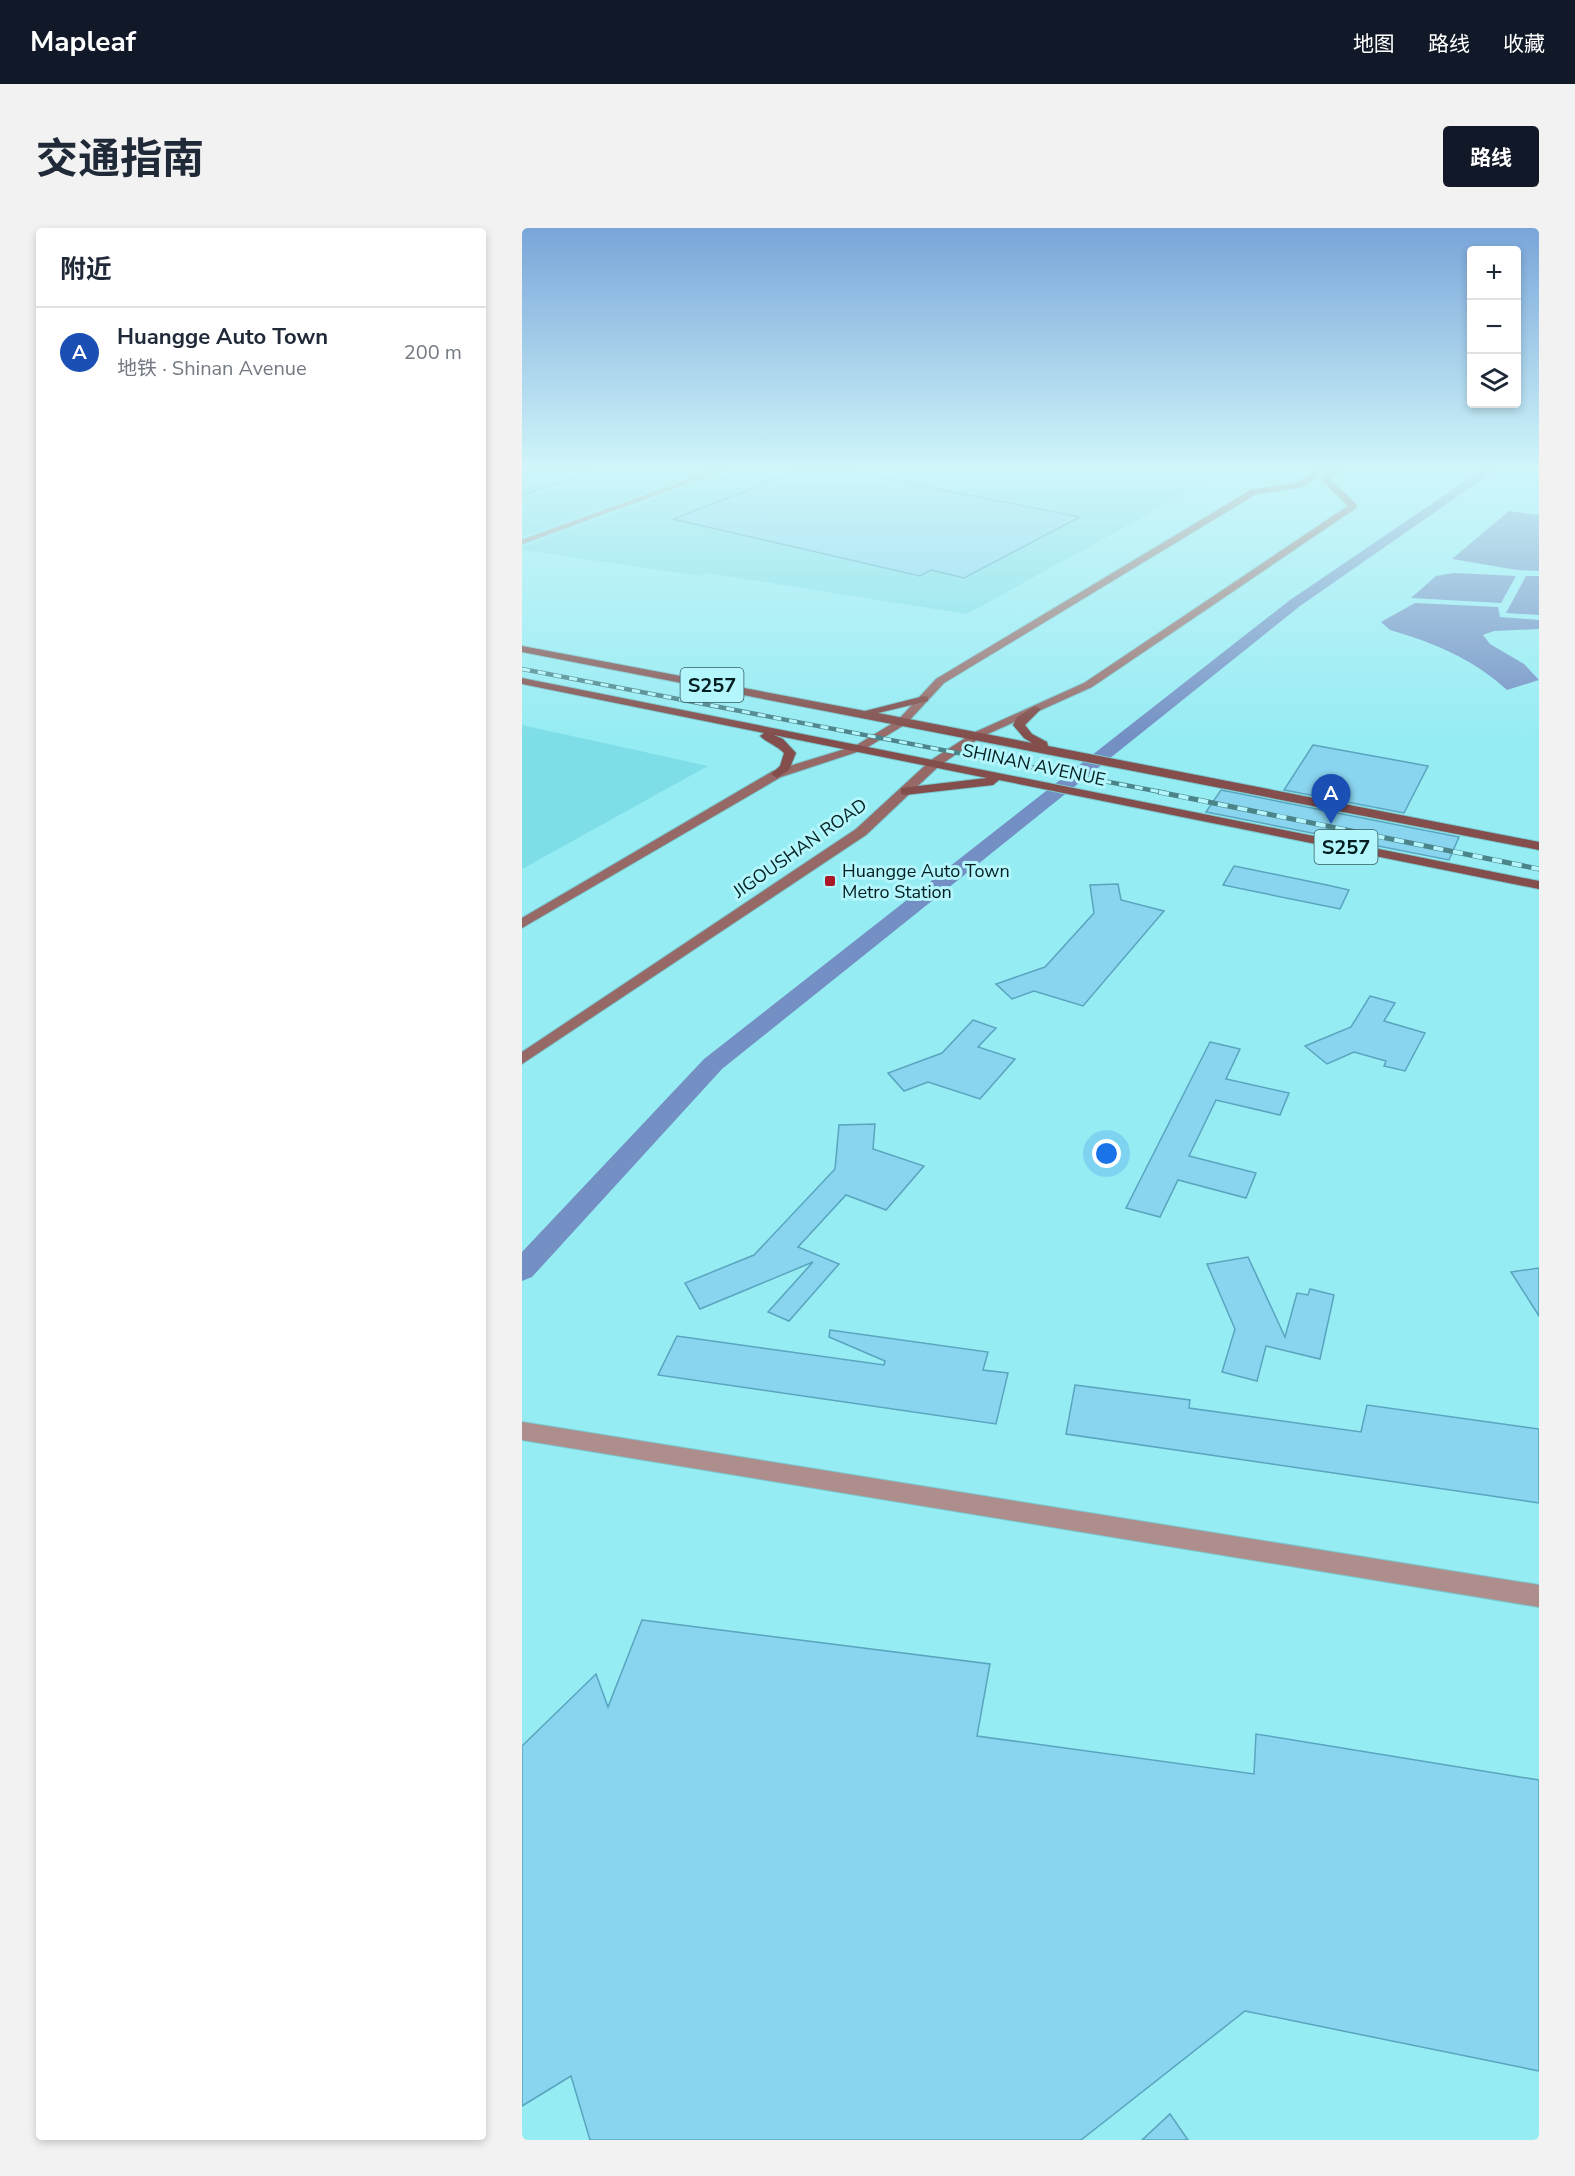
<!DOCTYPE html>
<html lang="zh">
<head>
<meta charset="utf-8">
<style>
  body { margin:0; font-family:"Nunito Sans","Noto Sans SC",sans-serif; background:#f2f2f3; color:#1f2937 }
  .controls { position:absolute; right:18px; top:18px; display:grid; overflow:hidden; border-radius:6px; box-shadow:0 3px 9px #0003 }
  .controls button { width:54px; height:54px; display:grid; place-items:center; padding:0; border:0; border-bottom:2px solid #e0e1e3; background:#fff; color:#1f2937; font:30px sans-serif }
  .you { position:absolute; left:585px; top:926px; width:21px; height:21px; margin:-15px; border:4px solid #fff; border-radius:50%; background:#1a73e8; box-shadow:0 0 0 9px #1a73e833 }
  .badge { display:grid; place-items:center; width:39px; height:39px; border-radius:50%; background:#111827; color:#fff; font-size:20px; font-weight:700 }
  .pin { position:absolute; translate:-50% -50px; filter:drop-shadow(0 2px 3px #0008) }
  .pin::after { content:''; position:absolute; top:32px; width:21px; height:18px; background:inherit; clip-path:polygon(0 0,100% 0,50% 100%) }
  .list { margin:0; padding:0; list-style:none }
  h2 { display:flex; justify-content:space-between; align-items:center; height:78px; margin:0; padding:0 24px; font-size:26px }
  h2 small { font-size:20px; font-weight:400; color:#747a83 }
  .list li { display:grid; grid-template-columns:39px 1fr auto; gap:18px; align-items:center; box-sizing:border-box; height:90px; padding:0 24px; border-top:2px solid #e0e1e3 }
  .list b { display:block; font-size:22px; white-space:nowrap }
  .list p { margin:0; font-size:20px; white-space:nowrap; color:#747a83 }
  .list em { font-size:20px; font-style:normal; color:#747a83 }
  .icon { flex:none; width:33px; height:33px; fill:none; stroke:currentColor; stroke-width:2; stroke-linecap:round; stroke-linejoin:round }
  .map { position:relative; flex:none; width:1017px; height:1912px; overflow:hidden; border-radius:6px }
  header { display:flex; align-items:center; gap:36px; box-sizing:border-box; height:84px; padding:0 30px; background:#111827; color:#fff }
  header strong { font-size:28px }
  nav { display:flex; gap:33px; margin-inline-start:auto; font-size:21px }
  .intro { display:flex; align-items:center; justify-content:space-between; box-sizing:border-box; height:144px; padding:0 36px }
  h1 { margin:0; font-size:42px }
  .button { padding:15px 27px; border-radius:6px; background:#111827; color:#fff; font-size:21px; font-weight:700 }
  main { display:flex; gap:36px; padding:0 36px }
  aside { flex:1; background:#fff; border-radius:6px; box-shadow:0 3px 9px #0003 }
  .map>svg:first-child { display:block }
</style>
</head>
<body>
<header>
<strong>Mapleaf</strong>
<nav><a>地图</a><a>路线</a><a>收藏</a></nav>
</header>
<div class="intro"><h1>交通指南</h1><a class="button">路线</a></div>
<main>
<aside>
<h2>附近<small></small></h2>
<ul class="list">
<li><span class="badge" style="background:#1a4fb4">A</span><div><b>Huangge Auto Town</b><p>地铁 · Shinan Avenue</p></div><em>200 m</em></li>
</ul>
</aside>
<div class="map">
<svg width="1017" height="1912" viewBox="0 0 1017 1912">
  <rect width="100%" height="100%" fill="#96ecf3"/>
  <!-- built -->
  <g fill="#7edee7">
    <path d="M 0,241 L 192,241 L 0,309 Z"/>
    <path d="M 213,241 L 505,241 L 519,244 L 524,241 L 708,241 L 445,386 L 185,345 L 179,348 L 0,322 L 0,319 Z"/>
    <path d="M 0,497 L 186,538 L 0,641 Z"/>
  </g>
  <!-- water -->
  <g fill="#738fc3">
    <path d="M 987,283 L 1017,287 L 1017,343 L 995,342 L 930,331 Z"/>
    <path d="M 932,345 L 994,348 L 979,375 L 889,370 L 914,348 Z"/>
    <path d="M 1004,348 L 1017,348 L 1017,387 L 984,385 Z"/>
    <path d="M 893,375 L 976,379 L 978,389 L 1017,392 L 1017,401 L 972,403 L 961,407 L 968,416 L 1002,436 L 1017,452 L 985,462 C 950,430 912,415 868,402 L 859,394 Z"/>
  </g>
  <g fill="none" stroke-linecap="round" stroke-linejoin="round">
    <!-- canal -->
    <path fill="#738fc3" fill-rule="evenodd" d="M 961,241 L 975,241 L 778,378 L 200,841 L 10,1049 L 0,1053 L 0,1024 L 182,831 L 768,372 Z"/>
  </g>
  <!-- building -->
  <g fill="#89d4ef" stroke="#59a4be" stroke-width="1.5">
    <path d="M 0,241 L 66,241 L 67,245 L 0,267 Z"/>
    <path d="M 281,241 L 313,241 L 558,289 L 442,350 L 409,342 L 398,348 L 151,291 Z"/>
    <path d="M 791,517 L 906,538 L 882,585 L 762,562 Z"/>
    <path d="M 699,562 L 937,609 L 927,632 L 684,584 Z"/>
    <path d="M 712,638 L 805,657 L 827,662 L 818,681 L 701,657 Z"/>
    <path d="M 596,656 L 599,672 L 642,683 L 561,778 L 512,763 L 490,771 L 474,756 L 523,739 L 572,685 L 568,657 Z"/>
    <path d="M 848,768 L 873,775 L 862,793 L 903,805 L 883,843 L 862,838 L 864,833 L 832,824 L 805,836 L 783,818 L 829,799 Z"/>
    <path d="M 451,792 L 474,800 L 456,819 L 493,831 L 458,871 L 406,854 L 382,863 L 366,845 L 420,825 Z"/>
    <path d="M 688,814 L 718,821 L 704,851 L 767,865 L 758,887 L 694,872 L 667,928 L 734,945 L 724,970 L 656,952 L 638,989 L 604,980 Z"/>
    <path d="M 353,896 L 351,921 L 402,938 L 364,982 L 324,967 L 276,1019 L 317,1036 L 267,1093 L 246,1084 L 291,1034 L 178,1081 L 163,1055 L 232,1027 L 313,941 L 317,897 Z"/>
    <path d="M 726,1029 L 763,1109 L 775,1065 L 786,1067 L 788,1061 L 812,1067 L 798,1131 L 744,1118 L 735,1153 L 700,1144 L 713,1101 L 685,1036 Z"/>
    <path d="M 1017,1040 L 1017,1088 L 989,1044 Z"/>
    <path d="M 308,1102 L 466,1124 L 461,1142 L 486,1145 L 474,1196 L 136,1147 L 155,1108 L 362,1137 L 363,1133 L 307,1109 Z"/>
    <path d="M 553,1157 L 668,1172 L 667,1180 L 839,1204 L 845,1177 L 1017,1201 L 1017,1275 L 544,1206 Z"/>
    <path d="M 120,1392 L 468,1436 L 455,1508 L 732,1546 L 734,1506 L 1017,1552 L 1017,1843 L 723,1783 L 559,1912 L 68,1912 L 49,1848 L 0,1878 L 0,1518 L 74,1446 L 86,1479 Z"/>
    <path d="M 648,1886 L 666,1912 L 620,1912 Z"/>
  </g>
  <g fill="none" stroke-linecap="round" stroke-linejoin="round">
    <defs>
      <path id="lane" d="M 196,241 L 204,241 L 0,316 L 0,312 Z"/>
      <path id="street" d="M 0,1194 L 1017,1357 L 1017,1379 L 0,1212 Z"/>
      <g id="secondary">
        <path d="M 795,241 L 804,241 L 781,259 L 734,266 L 422,455 L 384,496 L 341,522 L 259,549 L 0,700 L 0,690 L 251,543 L 333,518 L 376,492 L 414,451 L 729,262 L 776,255 Z"/>
        <path d="M 812,241 L 821,241 L 808,251 L 834,276 L 834,280 L 570,459 L 459,509 L 417,538 L 344,607 L 0,836 L 0,824 L 334,601 L 409,532 L 451,505 L 562,455 L 826,278 L 799,251 Z"/>
      </g>
      <g id="primary">
        <path d="M 0,418 L 343,483 L 402,468 L 406,469 L 406,473 L 356,485 L 510,515 L 502,510 L 491,497 L 495,489 L 513,478 L 519,481 L 503,497 L 510,506 L 525,514 L 526,518 L 1017,614 L 1017,622 L 0,424 Z"/>
        <path d="M 0,450 L 1017,653 L 1017,661 L 477,552 L 471,557 L 383,567 L 379,566 L 379,560 L 465,550 L 252,507 L 261,511 L 274,525 L 267,542 L 255,550 L 249,546 L 258,538 L 262,525 C 254,517 245,515 238,508 L 242,505 L 0,456 Z"/>
      </g>
    </defs>
    <!-- lane casing -->
    <use href="#lane" stroke="#7bc7cd" stroke-width="2"/>
    <!-- street casing -->
    <use href="#street" stroke="#7bc7cd" stroke-width="2"/>
    <!-- secondary casing -->
    <use href="#secondary" stroke="#7bc7cd" stroke-width="2"/>
    <!-- primary casing -->
    <use href="#primary" stroke="#7bc7cd" stroke-width="2"/>
    <!-- lane -->
    <use href="#lane" fill="#ae8e8c" fill-rule="evenodd"/>
    <!-- street -->
    <use href="#street" fill="#ae8e8c" fill-rule="evenodd"/>
    <!-- secondary -->
    <use href="#secondary" fill="#966967" fill-rule="evenodd"/>
    <!-- primary -->
    <use href="#primary" fill="#834e4c" fill-rule="evenodd"/>
    <defs>
      <path id="rail-far1" d="M 0,441 L 644,565"/>
      <path id="rail" d="M 637,564 L 1017,641"/>
    </defs>
    <!-- rail-far1 casing -->
    <use href="#rail-far1" stroke="#4b8489" stroke-width="4.5"/>
    <!-- rail casing -->
    <use href="#rail" stroke="#4b8489" stroke-width="5"/>
    <!-- rail-far1 -->
    <use href="#rail-far1" stroke="#b3f6fc" stroke-width="3" stroke-dasharray="8" stroke-linecap="butt"/>
    <!-- rail -->
    <use href="#rail" stroke="#b3f6fc" stroke-width="4" stroke-dasharray="10" stroke-linecap="butt"/>
  </g>
  <!-- sky -->
  <linearGradient id="sky" x2="0" y2="1"><stop stop-color="#79a5d9"/><stop offset="0.47" stop-color="#d0f6fa"/><stop offset="1" stop-color="#d0f6fa" stop-opacity="0"/></linearGradient>
  <rect width="1017" height="509" fill="url(#sky)"/>
  <!-- markers -->
  <rect fill="#ac1728" stroke="#b3f6fc" stroke-width="2" x="302" y="647" width="12" height="12" rx="3"/>
  <g text-anchor="middle" stroke-width="6" stroke-linejoin="round" paint-order="stroke">
    <!-- far-street labels -->
    <g font-size="18" fill="#021e20" stroke="#b3f6fc">
      <text transform="translate(512 537) rotate(12)" y="6">SHINAN AVENUE</text>
      <text transform="translate(278 620) rotate(-35)" y="6">JIGOUSHAN ROAD</text>
    </g>
    <!-- far-poi labels -->
    <g font-size="18" fill="#021e20" stroke="#b3f6fc" text-anchor="start">
      <text x="320" y="649">Huangge Auto Town<tspan x="320" dy="21">Metro Station</tspan></text>
    </g>
    <!-- shield labels -->
    <g fill="#b3f6fc" stroke="#375f62" stroke-width="1.5">
      <rect x="158.5" y="440" width="63" height="34" rx="4.5"/>
      <rect x="792.5" y="602" width="63" height="34" rx="4.5"/>
    </g>
    <g font-size="20" font-weight="bold" fill="#021e20">
      <text x="190" y="464">S257</text>
      <text x="824" y="626">S257</text>
    </g>
  </g>
</svg>
<div class="controls">
<button>+</button>
<button>−</button>
<button><svg class="icon" aria-label="layers" viewBox="0 0 24 24"><path d="M12 4l9 5-9 5-9-5zM3 14l9 5 9-5"/></svg></button>
</div>
<div class="you"></div>
<div class="pin badge" style="left:809px;top:596px;background:#1a4fb4">A</div>
</div>
</main>
</body>
</html>
